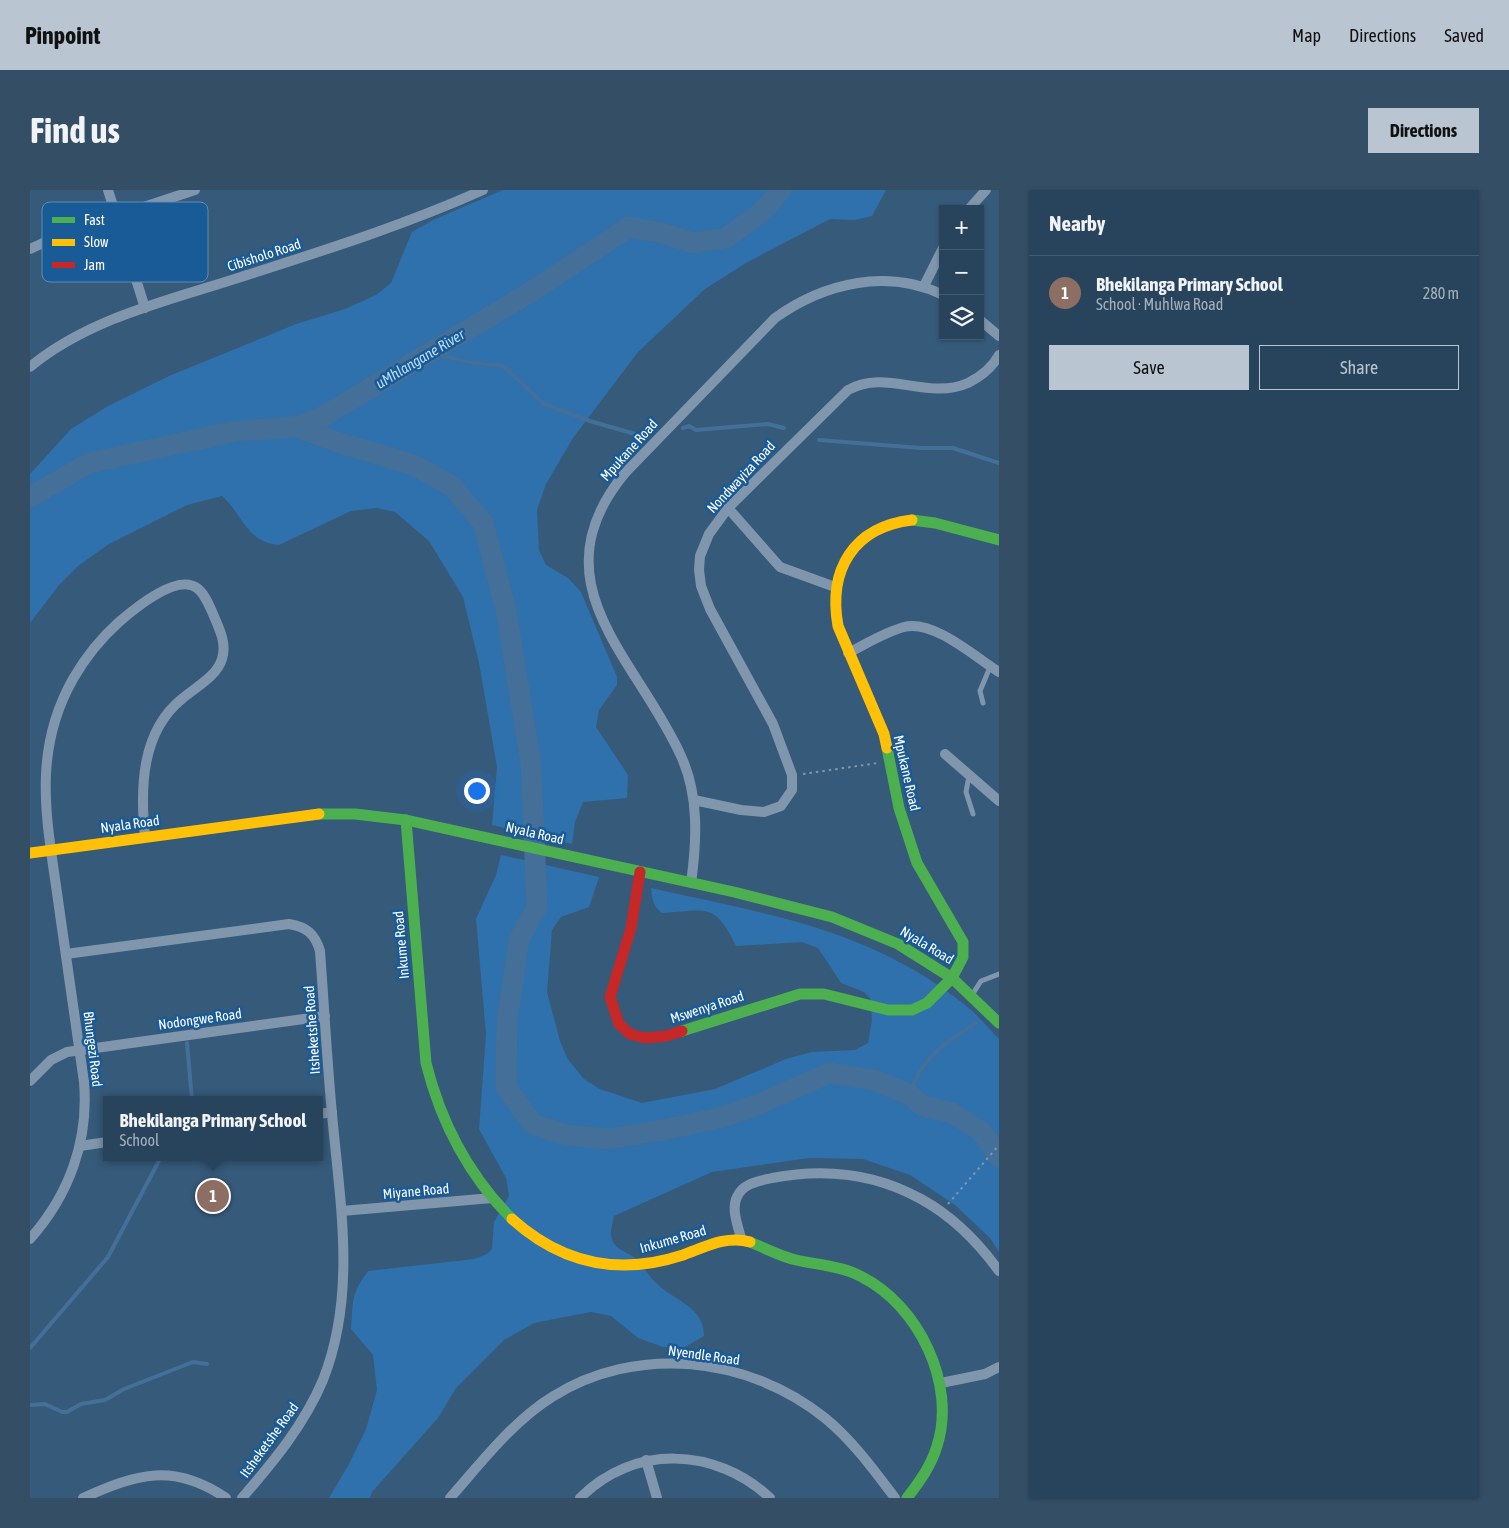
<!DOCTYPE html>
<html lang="en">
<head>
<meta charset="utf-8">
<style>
  body { margin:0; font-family:"Asap Condensed",sans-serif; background:#344e65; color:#f1f3f6 }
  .controls { position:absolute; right:15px; top:15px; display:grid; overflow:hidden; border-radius:0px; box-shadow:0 1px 4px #0004 }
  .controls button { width:45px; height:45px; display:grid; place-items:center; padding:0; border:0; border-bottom:1px solid #445c72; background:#28445c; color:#f1f3f6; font:25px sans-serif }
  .you { position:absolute; left:446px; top:600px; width:18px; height:18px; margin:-12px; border:4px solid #fff; border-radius:50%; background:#1a73e8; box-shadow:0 0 0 8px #1a73e833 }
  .badge { display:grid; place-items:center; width:32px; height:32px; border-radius:50%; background:#b9c5d0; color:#fff; font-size:16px; font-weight:700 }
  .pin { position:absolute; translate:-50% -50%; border:2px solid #fff; box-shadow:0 1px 5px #0006 }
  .popup { position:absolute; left:73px; top:906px; width:220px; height:65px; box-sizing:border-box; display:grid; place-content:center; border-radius:0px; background:#28445c; filter:drop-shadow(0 1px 4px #0005); font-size:16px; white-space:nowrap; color:#a5b0bb }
  .popup b { font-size:19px; color:#f1f3f6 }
  .popup::after { content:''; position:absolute; left:50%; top:100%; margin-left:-10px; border:10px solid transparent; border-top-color:#28445c }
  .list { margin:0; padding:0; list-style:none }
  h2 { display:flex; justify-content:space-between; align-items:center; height:65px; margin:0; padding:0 20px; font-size:21px }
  h2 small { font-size:16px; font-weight:400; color:#a5b0bb }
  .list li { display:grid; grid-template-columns:32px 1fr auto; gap:15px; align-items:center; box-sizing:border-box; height:75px; padding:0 20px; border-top:1px solid #445c72 }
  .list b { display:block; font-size:19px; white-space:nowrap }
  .list p { margin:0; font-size:16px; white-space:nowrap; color:#a5b0bb }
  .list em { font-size:16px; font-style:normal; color:#a5b0bb }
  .actions { display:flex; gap:10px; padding:15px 20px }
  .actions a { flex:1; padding:11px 0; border:1px solid #b9c5d0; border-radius:0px; text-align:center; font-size:18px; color:#b9c5d0 }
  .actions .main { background:#b9c5d0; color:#111 }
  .icon { flex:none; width:28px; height:28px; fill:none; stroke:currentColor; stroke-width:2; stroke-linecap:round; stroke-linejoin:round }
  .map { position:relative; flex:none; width:969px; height:1308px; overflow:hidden; border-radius:0px }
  header { display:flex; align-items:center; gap:30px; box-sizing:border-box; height:70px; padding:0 25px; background:#b9c5d0; color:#111 }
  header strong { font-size:24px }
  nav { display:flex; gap:28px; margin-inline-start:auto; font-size:18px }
  .intro { display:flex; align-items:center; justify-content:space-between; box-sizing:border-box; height:120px; padding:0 30px }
  h1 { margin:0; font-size:35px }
  .button { padding:12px 22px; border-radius:0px; background:#b9c5d0; color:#111; font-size:18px; font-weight:700 }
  main { display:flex; gap:30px; padding:0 30px }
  aside { flex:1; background:#28445c; border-radius:0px; box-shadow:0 1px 4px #0004 }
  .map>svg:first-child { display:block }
</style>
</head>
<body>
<header>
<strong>Pinpoint</strong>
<nav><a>Map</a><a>Directions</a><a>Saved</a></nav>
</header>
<div class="intro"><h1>Find us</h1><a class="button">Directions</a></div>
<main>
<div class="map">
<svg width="969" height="1308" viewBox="0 0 969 1308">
  <rect width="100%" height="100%" fill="#365a7a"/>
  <!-- green -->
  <g fill="#2e71ac">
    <path d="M 473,0 L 856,0 L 842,26 L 825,30 L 800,29 L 716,73 L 675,99 L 608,162 L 543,248 L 516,294 L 507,320 L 509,360 L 516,375 L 538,388 L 551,402 L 587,487 L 587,495 L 569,520 L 566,537 L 598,585 L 597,608 L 553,612 L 545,632 L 542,654 L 462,635 L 467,577 L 449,473 L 433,407 L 399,351 L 365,322 L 347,318 L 321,321 L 249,355 C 217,353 213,325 192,306 L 157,315 L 79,354 L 48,376 L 29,395 L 0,433 L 0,284 L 41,239 L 78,216 L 139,186 L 266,134 L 315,119 L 346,105 L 361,93 L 382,42 L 403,30 Z"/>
    <path d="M 471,665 L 569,687 L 559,717 L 531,727 L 522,740 L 517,802 L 530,851 L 537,868 L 554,889 L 570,899 L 612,913 L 685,899 L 756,869 L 781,862 L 825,860 L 838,853 L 842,830 L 840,808 L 834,802 L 811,793 L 788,758 L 772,752 L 706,756 C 685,712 677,720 632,723 C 623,716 622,710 621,698 C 737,724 838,738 934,814 C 947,824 958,838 969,849 L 969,1062 L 960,1048 L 925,1015 L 880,985 L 833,969 L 779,968 L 682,982 L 584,1026 C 583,1033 579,1043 582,1049 C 585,1060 598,1062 605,1068 C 613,1075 618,1085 625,1092 C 644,1111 674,1116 674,1146 L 655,1157 L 633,1157 L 608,1148 L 581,1126 L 561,1122 L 504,1133 L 474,1150 L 426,1198 L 408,1228 L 342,1302 L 340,1308 L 299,1308 L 319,1274 L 336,1239 L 347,1200 L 343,1165 L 321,1139 C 323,1111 321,1104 338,1081 L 444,1069 L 457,1064 L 462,1059 L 464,1032 L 479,1006 L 476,988 L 449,939 L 456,844 L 446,729 L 466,685 Z"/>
  </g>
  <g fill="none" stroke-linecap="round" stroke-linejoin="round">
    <!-- stream -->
    <g stroke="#436f99" stroke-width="4">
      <path d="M 400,163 L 444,173 L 473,176 L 514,214 L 560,231 L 605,244"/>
      <path d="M 653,238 L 659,236 L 666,240 L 738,234 L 754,238"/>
      <path d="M 789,250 L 891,258 L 923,258 L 969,273"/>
      <path d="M 157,853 L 162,910"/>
      <path d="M 880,905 C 891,867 914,853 946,833"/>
      <path d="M 0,1158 L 78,1067 L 131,967"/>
      <path d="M 0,1215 L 15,1214 L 32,1222 L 37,1222 L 51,1214 L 75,1210 L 94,1199 L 163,1172 L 177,1174"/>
    </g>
    <!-- river -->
    <g stroke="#436f99" stroke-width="21">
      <path d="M 267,237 L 310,253 L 384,275 L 422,296 L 453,333 L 476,420 L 501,574 L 507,717 L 489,750 L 477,831 L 476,897 L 503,934 L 536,945 L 578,949 L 633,940 L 693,927 L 727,915 L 799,883 L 845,890 L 880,905 L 892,916 L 922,923 L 952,942 L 969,967"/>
      <path d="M 0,307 L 59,273 L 207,241 L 267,237 L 292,227 L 504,100 L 599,37 L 628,42 L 664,53 L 696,48 L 733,21 L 751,0"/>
    </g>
    <!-- path -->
    <g stroke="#8096ad" stroke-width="2" stroke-dasharray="2.5 4" stroke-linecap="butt">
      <path d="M 773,584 L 848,573"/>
      <path d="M 918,1014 L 969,955"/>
    </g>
    <!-- lane -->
    <g stroke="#8096ad" stroke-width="5">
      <path d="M 953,513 L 950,501 L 960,477"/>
      <path d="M 939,586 L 936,602 L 943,624"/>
      <path d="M 942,805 L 951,791 L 969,784"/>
    </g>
    <!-- street -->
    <g stroke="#8096ad" stroke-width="10">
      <path d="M 78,0 L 115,118"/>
      <path d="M 939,19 L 956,0"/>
      <path d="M 0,59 L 35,43 L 165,0"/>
      <path d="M 894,96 L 913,58"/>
      <path d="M 950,130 L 969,146"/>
      <path d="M 0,177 C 59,128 140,110 211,87 C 292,61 375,35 453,0"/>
      <path d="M 698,318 L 750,377 L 805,397"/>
      <path d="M 818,463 C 836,454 855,442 874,437 C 903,429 945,467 969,482"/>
      <path d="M 915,564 L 969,611"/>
      <path d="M 664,610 L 711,620 L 734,622 L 751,616 L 762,600 L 762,585 L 743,534 L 680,419 L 671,396 L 669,380 L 670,366 L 679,344 L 698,318 L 818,200 C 856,178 897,211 938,193 C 952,186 962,178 969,165"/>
      <path d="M 661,693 C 667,650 669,605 651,566 C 607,468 504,393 595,283 L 745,128 C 794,93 857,78 913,105"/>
      <path d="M 36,764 L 259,734 C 277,737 285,744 290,761 C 294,815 297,870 302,924 C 310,1013 327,1104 293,1190 C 274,1235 244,1271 212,1308"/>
      <path d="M 0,891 L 21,870 L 37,862 L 295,826"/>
      <path d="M 289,924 L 302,922"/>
      <path d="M 50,956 L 77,952"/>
      <path d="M 312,1021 L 462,1008"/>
      <path d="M 711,1048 C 708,1036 701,1019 707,1007 C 713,993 729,991 742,988 C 794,978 844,983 891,1009 C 922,1026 948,1052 969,1081"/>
      <path d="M 0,1049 C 39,1005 59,951 54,892 C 46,834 37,775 29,717 C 18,635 0,565 43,489 C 55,468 70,449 89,432 C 104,419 147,383 167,398 C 175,404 179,415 183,424 C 189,438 197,453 192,469 C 187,486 166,497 153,508 C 111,541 110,598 115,647"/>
      <path d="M 911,1193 L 955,1184 L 969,1177"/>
      <path d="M 616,1270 L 627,1308"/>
      <path d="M 53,1308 C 107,1284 143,1272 196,1308"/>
      <path d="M 420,1308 C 451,1273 482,1232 522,1207 C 606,1154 718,1166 795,1228 C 822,1250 844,1280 865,1308"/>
      <path d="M 550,1308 C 603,1254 686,1257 740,1308"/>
    </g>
    <!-- fast -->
    <g stroke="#4caf50" stroke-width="11">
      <path d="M 882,330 L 905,333 L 969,350"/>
      <path d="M 289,624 L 325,624 L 376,630 L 704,702 L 802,727 L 868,754 L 922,788 L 969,833"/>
      <path d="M 376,630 L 396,873 C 411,933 438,985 482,1029"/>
      <path d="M 652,841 L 770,804 L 794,804 L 858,820 L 882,820 L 897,813 L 922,788 L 933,767 L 933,752 L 887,673 L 869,618 L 857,558"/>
      <path d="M 720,1052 C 735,1058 749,1066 766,1070 C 788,1075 812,1076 832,1087 C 888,1115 927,1194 907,1256 C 901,1276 890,1291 877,1308"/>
    </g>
    <!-- slow -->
    <g stroke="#ffc107" stroke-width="11">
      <path d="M 857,558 L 854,544 L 808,436 C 798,380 823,337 882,330"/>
      <path d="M 0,663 L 289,624"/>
      <path d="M 482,1029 C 532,1074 589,1086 653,1065 C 675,1057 697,1045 720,1052"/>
    </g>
    <!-- jam -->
    <path stroke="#c62828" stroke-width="11" d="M 610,682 L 601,738 L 580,807 L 589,834 L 600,844 L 615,848 L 636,846 L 652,841"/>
  </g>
  <g text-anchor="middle" stroke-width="5" stroke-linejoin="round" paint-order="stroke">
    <!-- street labels -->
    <g font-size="14" fill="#fff" stroke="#195b97">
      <text transform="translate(234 65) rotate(-18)" y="5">Cibisholo Road</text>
      <text transform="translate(599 260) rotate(-48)" y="5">Mpukane Road</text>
      <text transform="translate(711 287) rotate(-47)" y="5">Nondwayiza Road</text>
      <text transform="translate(877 583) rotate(77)" y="5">Mpukane Road</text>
      <text transform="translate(100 634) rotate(-8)" y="5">Nyala Road</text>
      <text transform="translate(505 643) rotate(13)" y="5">Nyala Road</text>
      <text transform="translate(371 755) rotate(-95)" y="5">Inkume Road</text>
      <text transform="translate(897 755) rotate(31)" y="5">Nyala Road</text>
      <text transform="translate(677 817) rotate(-18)" y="5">Mswenya Road</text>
      <text transform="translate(170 829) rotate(-8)" y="5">Nodongwe Road</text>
      <text transform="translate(282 840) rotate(-94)" y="5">Itsheketshe Road</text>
      <text transform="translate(63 859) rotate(83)" y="5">Bhungezi Road</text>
      <text transform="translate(386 1001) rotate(-5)" y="5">Miyane Road</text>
      <text transform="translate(643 1049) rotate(-16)" y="5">Inkume Road</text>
      <text transform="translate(674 1165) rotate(8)" y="5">Nyendle Road</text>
      <text transform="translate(239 1250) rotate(-54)" y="5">Itsheketshe Road</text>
    </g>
    <!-- water labels -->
    <g font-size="15" font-style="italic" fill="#badbf7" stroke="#195b97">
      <text transform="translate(390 169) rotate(-31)" y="5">uMhlangane River</text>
    </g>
  </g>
  <!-- legend -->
  <rect x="12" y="12" width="166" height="80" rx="8" fill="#195b97" stroke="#5e8cb6" stroke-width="1"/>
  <rect x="22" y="27" width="23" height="6" fill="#4caf50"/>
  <rect x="22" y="49" width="23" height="7" fill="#ffc107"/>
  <rect x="22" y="72" width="23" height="6" fill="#c62828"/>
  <g font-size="14" fill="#fff">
    <text x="54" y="35">Fast</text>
    <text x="54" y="57">Slow</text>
    <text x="54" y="80">Jam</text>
  </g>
</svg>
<div class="controls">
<button>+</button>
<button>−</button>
<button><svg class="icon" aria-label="layers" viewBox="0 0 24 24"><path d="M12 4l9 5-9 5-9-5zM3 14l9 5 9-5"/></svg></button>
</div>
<div class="you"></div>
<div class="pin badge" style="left:183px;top:1006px;background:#8d6e63">1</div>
<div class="popup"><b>Bhekilanga Primary School</b>School</div>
</div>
<aside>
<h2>Nearby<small></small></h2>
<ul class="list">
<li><span class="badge" style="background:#8d6e63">1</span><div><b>Bhekilanga Primary School</b><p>School · Muhlwa Road</p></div><em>280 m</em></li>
</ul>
<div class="actions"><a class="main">Save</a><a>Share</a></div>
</aside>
</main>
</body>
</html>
